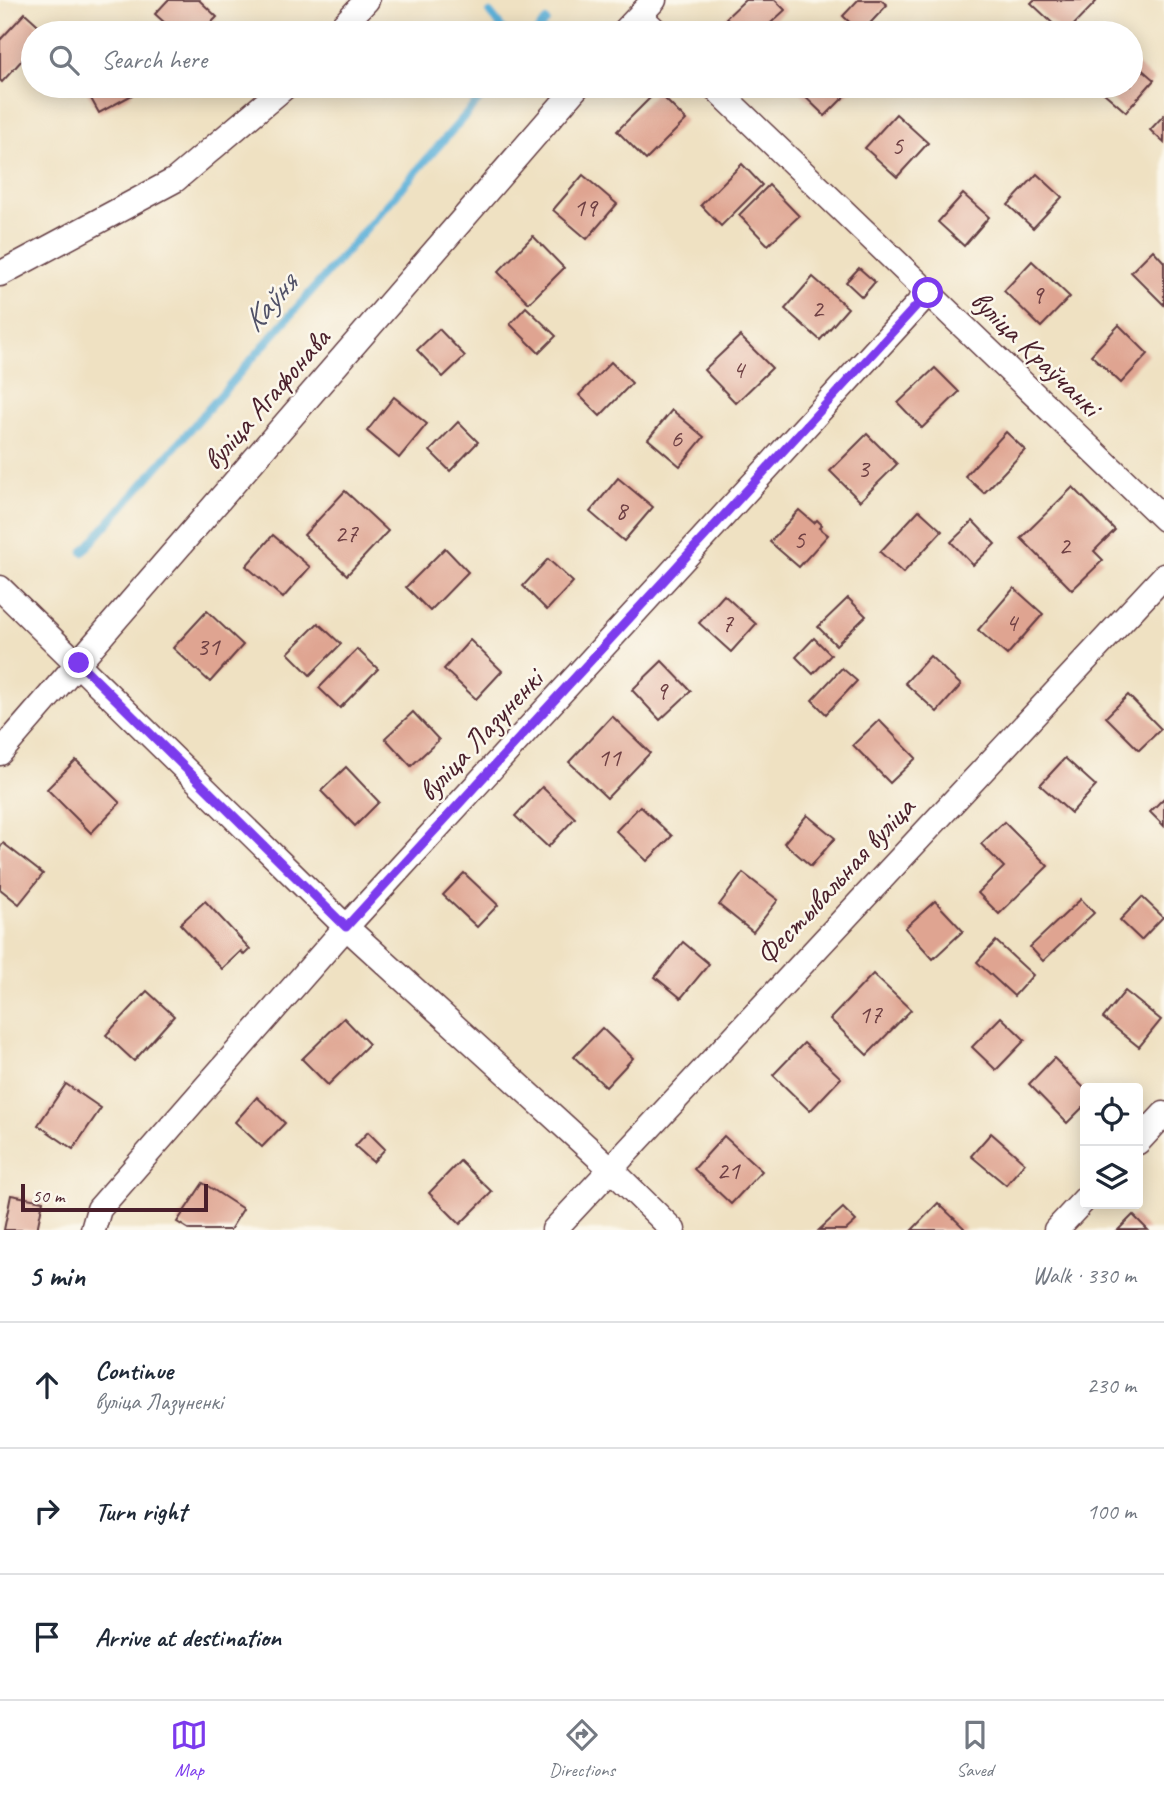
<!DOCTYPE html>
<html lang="en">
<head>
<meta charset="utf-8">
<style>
  body { margin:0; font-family:Caveat,sans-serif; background:#f2f2f3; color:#1f2937 }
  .controls { position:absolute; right:21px; bottom:21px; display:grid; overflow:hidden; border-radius:7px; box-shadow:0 4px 18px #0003 }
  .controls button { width:63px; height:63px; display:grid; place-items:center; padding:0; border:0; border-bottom:2px solid #e0e1e3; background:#fff; color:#1f2937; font:35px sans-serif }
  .scale { position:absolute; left:21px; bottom:18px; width:187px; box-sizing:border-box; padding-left:7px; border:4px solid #4a1f2b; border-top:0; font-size:19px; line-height:24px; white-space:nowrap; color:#4a1f2b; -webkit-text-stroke:5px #fbf7ec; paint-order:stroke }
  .stop { position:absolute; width:21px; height:21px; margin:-16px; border:5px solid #7c3aed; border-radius:50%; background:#fff }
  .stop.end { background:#7c3aed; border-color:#fff; box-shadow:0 2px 7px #0008 }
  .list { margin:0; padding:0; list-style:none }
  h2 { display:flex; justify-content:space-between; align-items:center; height:91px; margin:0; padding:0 28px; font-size:30px }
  h2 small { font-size:23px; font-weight:400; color:#747a83 }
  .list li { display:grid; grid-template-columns:46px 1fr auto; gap:21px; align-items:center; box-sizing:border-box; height:126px; padding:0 28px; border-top:2px solid #e0e1e3 }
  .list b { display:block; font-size:26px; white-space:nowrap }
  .list p { margin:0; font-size:23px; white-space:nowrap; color:#747a83 }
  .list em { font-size:23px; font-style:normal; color:#747a83 }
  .icon { flex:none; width:38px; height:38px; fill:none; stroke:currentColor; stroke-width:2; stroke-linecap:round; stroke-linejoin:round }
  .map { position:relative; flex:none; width:1164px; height:1230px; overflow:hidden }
  .search { position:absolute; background:#fff; box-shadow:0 4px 18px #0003; left:21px; right:21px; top:21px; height:77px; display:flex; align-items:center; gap:18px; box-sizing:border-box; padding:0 24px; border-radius:38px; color:#747a83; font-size:26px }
  .sheet { height:469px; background:#fff }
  nav { display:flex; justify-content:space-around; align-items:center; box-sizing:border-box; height:98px; border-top:2px solid #e0e1e3; background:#fff; font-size:19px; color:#747a83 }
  nav a { display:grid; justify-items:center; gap:4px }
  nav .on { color:#7c3aed }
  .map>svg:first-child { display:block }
</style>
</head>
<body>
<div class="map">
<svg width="1164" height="1230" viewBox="0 0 1164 1230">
  <rect width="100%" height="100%" fill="#fbf7ec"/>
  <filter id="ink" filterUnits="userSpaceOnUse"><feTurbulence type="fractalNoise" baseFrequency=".0143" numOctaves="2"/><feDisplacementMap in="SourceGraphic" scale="14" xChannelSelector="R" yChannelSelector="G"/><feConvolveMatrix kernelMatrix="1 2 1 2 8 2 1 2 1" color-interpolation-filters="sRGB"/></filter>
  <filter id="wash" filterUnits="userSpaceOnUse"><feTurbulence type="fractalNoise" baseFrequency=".00686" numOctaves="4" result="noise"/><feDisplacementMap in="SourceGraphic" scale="28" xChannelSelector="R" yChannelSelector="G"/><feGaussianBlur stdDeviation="1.57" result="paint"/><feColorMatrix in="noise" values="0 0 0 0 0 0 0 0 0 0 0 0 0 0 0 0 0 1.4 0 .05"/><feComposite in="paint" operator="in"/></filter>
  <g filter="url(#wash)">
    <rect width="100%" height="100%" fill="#efe1c2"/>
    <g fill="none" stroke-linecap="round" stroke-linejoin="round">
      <!-- stream -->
      <g stroke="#5db1d9" stroke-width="8">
        <path d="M 490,13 L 506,33"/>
        <path d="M 536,33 L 546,21"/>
        <path d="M 83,552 L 491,86"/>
      </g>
    </g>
    <g id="blocks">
      <!-- building -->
      <g fill="#dfa491">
        <path d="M 168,0 L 199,0 L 217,17 L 201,33 L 176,33 L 155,14 Z"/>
        <path d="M 745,0 L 775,0 L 785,10 L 760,33 L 740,33 L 726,18 Z"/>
        <path d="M 858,0 L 881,0 L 887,5 L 861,33 L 843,16 Z"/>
        <path d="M 1034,0 L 1093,0 L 1096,2 L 1066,33 L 1063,33 L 1031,3 Z"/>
        <path d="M 25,13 L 47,33 L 33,33 L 33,48 L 2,82 L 0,80 L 0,40 Z"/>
        <path d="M 1131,60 L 1154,80 L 1126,112 L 1096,86 L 1131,86 Z"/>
        <path d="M 84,86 L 127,86 L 132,95 L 99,113 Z"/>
        <path d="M 801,86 L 855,86 L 825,116 L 798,90 Z"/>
        <path d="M 657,91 L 686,120 L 646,160 L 617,131 Z"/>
        <path d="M 896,114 L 928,143 L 897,177 L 865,148 Z"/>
        <path d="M 1164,115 L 1164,143 L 1150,130 Z"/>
        <path d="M 742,164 L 762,185 L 721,226 L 701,205 Z"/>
        <path d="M 1037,174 L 1062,197 L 1033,228 L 1008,205 Z"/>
        <path d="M 583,175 L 617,204 L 587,239 L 553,210 Z"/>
        <path d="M 769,185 L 799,216 L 768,245 L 739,215 Z"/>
        <path d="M 963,194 L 989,217 L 964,246 L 938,222 Z"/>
        <path d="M 533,236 L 564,268 L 529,303 L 498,272 Z"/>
        <path d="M 1153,250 L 1164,262 L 1164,305 L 1131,272 Z"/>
        <path d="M 1032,261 L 1070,297 L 1041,327 L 1004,291 Z"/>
        <path d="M 859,268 L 875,282 L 862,297 L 846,282 Z"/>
        <path d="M 813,277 L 848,308 L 820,340 L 785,309 Z"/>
        <path d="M 526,307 L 556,336 L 539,353 L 510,324 Z"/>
        <path d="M 1119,325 L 1148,354 L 1121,383 L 1091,355 Z"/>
        <path d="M 439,329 L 465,356 L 443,377 L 417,350 Z"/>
        <path d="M 740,336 L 772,368 L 736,403 L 704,370 Z"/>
        <path d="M 611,362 L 632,383 L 600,416 L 579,395 Z"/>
        <path d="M 935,368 L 959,392 L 922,428 L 898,403 Z"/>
        <path d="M 394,397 L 427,424 L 399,458 L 367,431 Z"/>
        <path d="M 672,410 L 704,437 L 680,466 L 648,439 Z"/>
        <path d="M 458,422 L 478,442 L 450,471 L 430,451 Z"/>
        <path d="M 1006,432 L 1025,450 L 984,493 L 965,476 Z"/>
        <path d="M 867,434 L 897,464 L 860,501 L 830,471 Z"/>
        <path d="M 618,478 L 653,507 L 624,541 L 590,512 Z"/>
        <path d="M 1073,487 L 1115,530 L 1094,551 L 1103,560 L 1072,590 L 1021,538 Z"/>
        <path d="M 345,491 L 388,531 L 347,575 L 304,535 Z"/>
        <path d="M 799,510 L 814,523 L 817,520 L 822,525 L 819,528 L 828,535 L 799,567 L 770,542 Z"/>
        <path d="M 919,510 L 942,531 L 903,573 L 880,552 Z"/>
        <path d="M 973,521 L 995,544 L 973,565 L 951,542 Z"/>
        <path d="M 273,535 L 310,567 L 283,598 L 246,566 Z"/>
        <path d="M 445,548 L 468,572 L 430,611 L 406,587 Z"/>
        <path d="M 548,559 L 573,582 L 547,610 L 523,586 Z"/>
        <path d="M 1014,588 L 1043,614 L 1007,655 L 978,630 Z"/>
        <path d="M 724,595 L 756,624 L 731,652 L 699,623 Z"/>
        <path d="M 848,598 L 866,616 L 836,645 L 818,627 Z"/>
        <path d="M 207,611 L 243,645 L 210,682 L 173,648 Z"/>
        <path d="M 318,623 L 341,644 L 310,675 L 288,653 Z"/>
        <path d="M 814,638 L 831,655 L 813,674 L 796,657 Z"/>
        <path d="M 470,640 L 502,671 L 476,699 L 444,669 Z"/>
        <path d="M 357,649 L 378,669 L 340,708 L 319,688 Z"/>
        <path d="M 930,656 L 961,685 L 937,712 L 905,683 Z"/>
        <path d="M 662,661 L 691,691 L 660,720 L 632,690 Z"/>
        <path d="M 842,668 L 857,681 L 826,714 L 812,700 Z"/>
        <path d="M 1128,695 L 1161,729 L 1139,750 L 1106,717 Z"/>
        <path d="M 413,712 L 439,740 L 411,766 L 385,738 Z"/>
        <path d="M 612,716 L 650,753 L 607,798 L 569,762 Z"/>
        <path d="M 879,720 L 916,758 L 890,783 L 853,745 Z"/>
        <path d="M 1065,758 L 1096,786 L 1071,813 L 1040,785 Z"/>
        <path d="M 76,760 L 120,803 L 91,833 L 47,789 Z"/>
        <path d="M 346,767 L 379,802 L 355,826 L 321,791 Z"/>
        <path d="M 542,787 L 575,818 L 548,847 L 515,816 Z"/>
        <path d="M 1164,798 L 1164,826 L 1150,812 Z"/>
        <path d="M 640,806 L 672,836 L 647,861 L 616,831 Z"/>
        <path d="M 807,815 L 835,838 L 811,866 L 784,843 Z"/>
        <path d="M 1004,822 L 1048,866 L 999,914 L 978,893 L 1004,867 L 981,844 Z"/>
        <path d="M 3,843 L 43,874 L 19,904 L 0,889 L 0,848 Z"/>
        <path d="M 464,873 L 498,905 L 477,927 L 443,895 Z"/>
        <path d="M 743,873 L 778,900 L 753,932 L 719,905 Z"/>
        <path d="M 1142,897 L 1163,917 L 1141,940 L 1120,920 Z"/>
        <path d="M 1081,899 L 1094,913 L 1043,961 L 1030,947 Z"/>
        <path d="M 205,901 L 250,949 L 244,955 L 241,951 L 222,969 L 180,924 Z"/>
        <path d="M 935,901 L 963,931 L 933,959 L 905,928 Z"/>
        <path d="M 996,941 L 1033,975 L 1014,996 L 977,962 Z"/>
        <path d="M 683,942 L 709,964 L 681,998 L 655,977 Z"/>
        <path d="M 873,974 L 911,1010 L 867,1055 L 830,1019 Z"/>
        <path d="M 147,991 L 174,1016 L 134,1061 L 106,1035 Z"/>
        <path d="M 1125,991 L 1161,1020 L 1139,1047 L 1103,1018 Z"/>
        <path d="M 1001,1017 L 1025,1040 L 996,1070 L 972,1047 Z"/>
        <path d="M 344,1018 L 369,1044 L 328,1085 L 302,1059 Z"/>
        <path d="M 602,1028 L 633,1058 L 606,1087 L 574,1057 Z"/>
        <path d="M 804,1043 L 841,1078 L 810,1111 L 773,1075 Z"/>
        <path d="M 1054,1058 L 1085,1089 L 1085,1105 L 1067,1123 L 1029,1084 Z"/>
        <path d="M 66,1084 L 101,1108 L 73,1149 L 38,1125 Z"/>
        <path d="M 257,1097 L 285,1123 L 262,1147 L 235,1122 Z"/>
        <path d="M 368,1132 L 385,1149 L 373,1162 L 355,1146 Z"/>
        <path d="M 991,1133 L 1025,1163 L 1006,1185 L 971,1156 Z"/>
        <path d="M 724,1136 L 762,1171 L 731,1204 L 694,1169 Z"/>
        <path d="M 460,1161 L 492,1192 L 460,1224 L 429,1193 Z"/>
        <path d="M 203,1183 L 243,1209 L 230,1230 L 190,1230 L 177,1222 Z"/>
        <path d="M 11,1195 L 43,1201 L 37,1230 L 4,1230 Z"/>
        <path d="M 938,1203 L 964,1228 L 962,1230 L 912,1230 Z"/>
        <path d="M 843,1208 L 856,1221 L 846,1230 L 819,1230 Z"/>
        <path d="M 1133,1215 L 1148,1230 L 1118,1230 Z"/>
      </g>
    </g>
  </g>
  <g filter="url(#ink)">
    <use href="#blocks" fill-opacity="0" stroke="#633c42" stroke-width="2"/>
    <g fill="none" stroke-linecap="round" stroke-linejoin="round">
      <defs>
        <g id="street">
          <path d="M 640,16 L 658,33"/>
          <path d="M 336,33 L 367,0"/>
          <path d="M 623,33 L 654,0"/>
          <path d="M 713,86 L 1164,519"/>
          <path d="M 0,274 L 175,180 L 286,86"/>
          <path d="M 0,588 L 346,927 L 610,1168 L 673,1230"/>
          <path d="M 0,753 L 578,86"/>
          <path d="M 1138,1142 L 1164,1114"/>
          <path d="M 93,1230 L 99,1209 L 346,927 L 928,293"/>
          <path d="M 554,1230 L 1164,576"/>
          <path d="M 1056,1230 L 1085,1199"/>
        </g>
      </defs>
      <!-- street casing -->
      <use href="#street" stroke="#633c42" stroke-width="27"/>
      <!-- street -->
      <use href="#street" stroke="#fff" stroke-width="24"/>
    </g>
  </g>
  <g fill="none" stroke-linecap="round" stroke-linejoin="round" filter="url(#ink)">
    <!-- route -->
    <path stroke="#7c3aed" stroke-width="9" d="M 79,663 L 346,927 L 928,293"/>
  </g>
  <g text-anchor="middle" stroke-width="5" stroke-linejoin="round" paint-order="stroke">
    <!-- number labels -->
    <g font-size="26" fill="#6f4044">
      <text x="897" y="154">5</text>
      <text x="585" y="216">19</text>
      <text x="1037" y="303">9</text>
      <text x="817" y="317">2</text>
      <text x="738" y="378">4</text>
      <text x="676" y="447">6</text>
      <text x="863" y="477">3</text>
      <text x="621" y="519">8</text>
      <text x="346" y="542">27</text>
      <text x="799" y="548">5</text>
      <text x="1064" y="554">2</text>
      <text x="1011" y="631">4</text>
      <text x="727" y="632">7</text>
      <text x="208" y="655">31</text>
      <text x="661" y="699">9</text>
      <text x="609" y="766">11</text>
      <text x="870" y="1023">17</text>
      <text x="728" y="1179">21</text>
    </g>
    <!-- street labels -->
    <g font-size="30" fill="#4a1f2b" stroke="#fbf7ec">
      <text transform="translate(1036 353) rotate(44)" y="10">вуліца Краўчанкі</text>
      <text transform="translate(266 399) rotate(-49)" y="10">вуліца Агафонава</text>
      <text transform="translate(480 735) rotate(-47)" y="10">вуліца Лазуненкі</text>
      <text transform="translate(835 881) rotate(-47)" y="10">Фестывальная вуліца</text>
    </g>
    <!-- water labels -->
    <g font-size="32" font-style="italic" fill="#515268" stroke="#fbf7ec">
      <text transform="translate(269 302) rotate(-49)" y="11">Каўня</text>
    </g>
  </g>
</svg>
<div class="controls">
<button><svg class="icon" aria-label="locate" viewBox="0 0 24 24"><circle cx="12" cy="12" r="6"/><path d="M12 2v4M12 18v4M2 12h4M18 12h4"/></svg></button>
<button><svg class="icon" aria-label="layers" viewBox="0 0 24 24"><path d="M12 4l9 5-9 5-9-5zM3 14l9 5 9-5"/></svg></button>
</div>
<div class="scale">50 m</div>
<div class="stop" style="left:928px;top:293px"></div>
<div class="stop end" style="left:79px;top:663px"></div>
<div class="search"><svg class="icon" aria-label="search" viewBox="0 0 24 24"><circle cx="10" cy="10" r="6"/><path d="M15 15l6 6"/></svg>Search here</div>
</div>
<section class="sheet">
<h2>5 min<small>Walk · 330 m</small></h2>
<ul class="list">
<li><svg class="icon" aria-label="ahead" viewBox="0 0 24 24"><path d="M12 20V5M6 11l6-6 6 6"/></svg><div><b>Continue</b><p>вуліца Лазуненкі</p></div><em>230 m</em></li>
<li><svg class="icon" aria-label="right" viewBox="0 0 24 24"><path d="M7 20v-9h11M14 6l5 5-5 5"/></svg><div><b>Turn right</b></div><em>100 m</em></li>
<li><svg class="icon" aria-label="arrive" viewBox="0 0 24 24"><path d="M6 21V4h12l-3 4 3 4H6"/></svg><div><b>Arrive at destination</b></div></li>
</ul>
</section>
<nav>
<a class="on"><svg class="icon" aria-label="map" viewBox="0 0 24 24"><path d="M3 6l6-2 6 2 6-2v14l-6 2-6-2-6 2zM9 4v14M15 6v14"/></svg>Map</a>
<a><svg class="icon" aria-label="directions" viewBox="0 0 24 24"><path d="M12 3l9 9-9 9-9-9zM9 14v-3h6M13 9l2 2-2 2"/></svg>Directions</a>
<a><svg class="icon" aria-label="saved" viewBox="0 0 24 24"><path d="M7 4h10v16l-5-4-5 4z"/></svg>Saved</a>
</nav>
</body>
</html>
